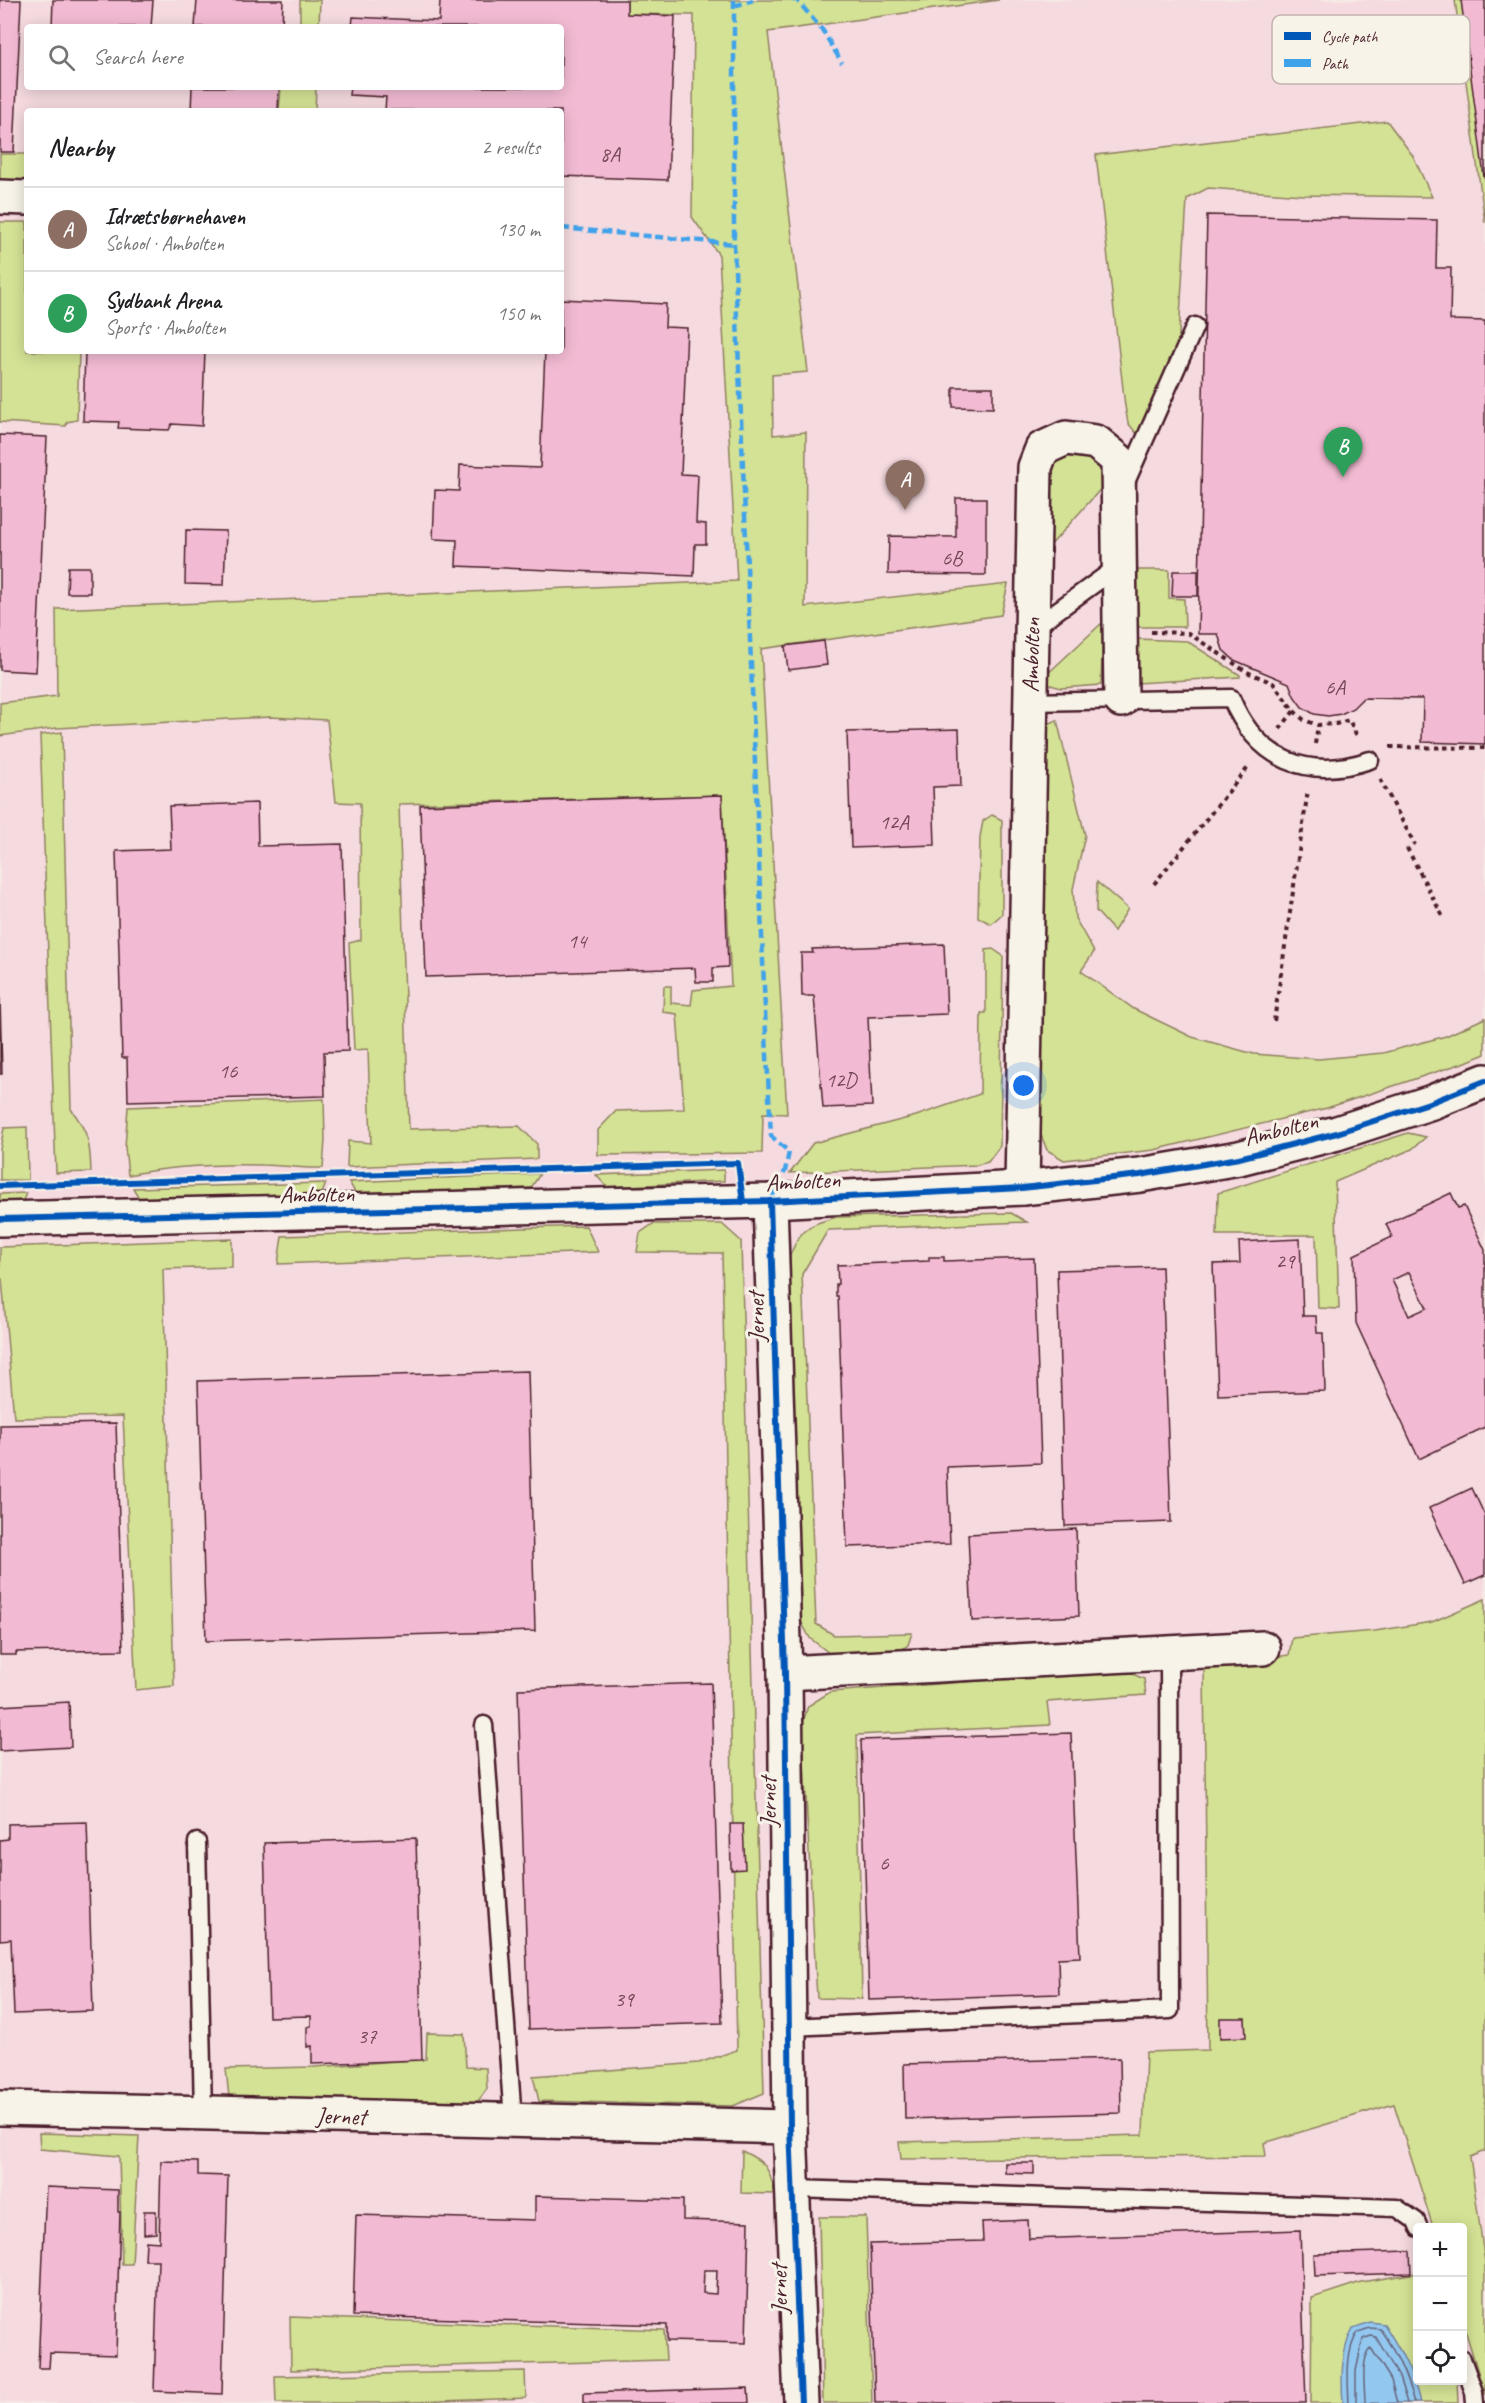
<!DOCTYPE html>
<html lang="en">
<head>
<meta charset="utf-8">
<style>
  body { margin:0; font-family:Caveat,sans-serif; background:#f2f2f2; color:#202124 }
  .controls { position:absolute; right:18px; bottom:18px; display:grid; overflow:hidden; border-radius:6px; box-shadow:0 3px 15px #0003 }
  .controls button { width:54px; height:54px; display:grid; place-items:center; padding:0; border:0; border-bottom:2px solid #e0e0e0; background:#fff; color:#202124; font:30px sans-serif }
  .you { position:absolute; left:1024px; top:1086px; width:21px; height:21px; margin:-15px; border:4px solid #fff; border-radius:50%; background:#1a73e8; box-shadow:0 0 0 9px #1a73e833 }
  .badge { display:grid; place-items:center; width:39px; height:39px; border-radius:50%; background:#1f6fb2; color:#fff; font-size:20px; font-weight:700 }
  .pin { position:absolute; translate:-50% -50px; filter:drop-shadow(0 2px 3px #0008) }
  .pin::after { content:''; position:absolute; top:32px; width:21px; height:18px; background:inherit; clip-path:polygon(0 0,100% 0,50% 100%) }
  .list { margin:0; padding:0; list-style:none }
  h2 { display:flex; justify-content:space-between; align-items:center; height:78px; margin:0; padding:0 24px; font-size:26px }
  h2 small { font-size:20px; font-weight:400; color:#757577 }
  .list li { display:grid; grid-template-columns:39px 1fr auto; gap:18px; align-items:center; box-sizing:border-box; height:84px; padding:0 24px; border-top:2px solid #e0e0e0 }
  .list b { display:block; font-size:22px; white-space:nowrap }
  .list p { margin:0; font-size:20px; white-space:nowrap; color:#757577 }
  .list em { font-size:20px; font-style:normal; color:#757577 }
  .icon { flex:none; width:33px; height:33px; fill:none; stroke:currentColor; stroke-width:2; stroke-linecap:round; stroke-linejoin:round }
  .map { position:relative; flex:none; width:1485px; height:2403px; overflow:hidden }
  .search { position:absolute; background:#fff; box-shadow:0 3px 15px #0003; left:24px; top:24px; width:540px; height:66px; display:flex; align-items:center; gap:15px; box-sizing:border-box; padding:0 21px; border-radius:6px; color:#757577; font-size:22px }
  .panel { position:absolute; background:#fff; box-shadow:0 3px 15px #0003; left:24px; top:108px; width:540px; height:246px; border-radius:6px }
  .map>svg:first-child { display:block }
</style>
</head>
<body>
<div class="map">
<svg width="1485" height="2403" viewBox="0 0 1485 2403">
  <rect width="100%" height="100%" fill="#f6e8e4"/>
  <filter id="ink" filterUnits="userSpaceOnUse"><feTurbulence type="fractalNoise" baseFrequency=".0167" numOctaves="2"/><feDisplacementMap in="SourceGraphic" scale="12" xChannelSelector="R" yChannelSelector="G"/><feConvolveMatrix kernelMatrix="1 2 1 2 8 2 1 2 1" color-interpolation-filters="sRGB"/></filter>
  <g filter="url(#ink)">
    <!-- built -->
    <path fill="#f5dadf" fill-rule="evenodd" d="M 0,0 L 1485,0 L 1485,2403 L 0,2403 ZM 27,27 L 561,27 L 561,87 L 27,87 ZM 27,111 L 561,111 L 561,351 L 27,351 ZM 1418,2228 L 1462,2228 L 1462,2380 L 1418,2380 Z"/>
    <!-- green -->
    <g fill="#d4e295" stroke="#8f8060" stroke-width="1.5">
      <path d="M 300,0 L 320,0 L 319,27 L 288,27 L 300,26 Z"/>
      <path d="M 627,0 L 999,0 L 768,32 L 808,372 L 772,375 L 773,435 L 806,432 L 805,607 L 1008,584 L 1001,615 L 761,649 L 787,1114 L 763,1113 L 762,1153 L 598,1155 L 598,1130 L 616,1111 L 684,1109 L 677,1014 L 663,1012 L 664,986 L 671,986 L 671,1003 L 691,1005 L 693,990 L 731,986 L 722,795 L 399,804 L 409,1129 L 519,1126 L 537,1144 L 537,1159 L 347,1167 L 348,1141 L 371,1143 L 368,1049 L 354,1050 L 349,943 L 361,940 L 360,803 L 336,802 L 327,720 L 270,717 L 57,728 L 0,736 L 0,703 L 57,696 L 56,609 L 737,581 L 719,255 L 692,217 L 694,15 L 627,14 Z"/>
      <path d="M 1455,0 L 1485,0 L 1485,223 Z"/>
      <path d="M 281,87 L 316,87 L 315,111 L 279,111 Z"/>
      <path d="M 1387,121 L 1413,156 L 1432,197 L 1303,195 L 1208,188 L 1187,199 L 1178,351 L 1147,420 L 1137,434 L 1128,423 L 1125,406 L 1096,155 Z"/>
      <path d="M 0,154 L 27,154 L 27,183 L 0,182 Z"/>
      <path d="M 0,222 L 27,222 L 27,351 L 79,351 L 77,420 L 67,422 L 66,426 L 0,422 Z"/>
      <path d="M 1067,446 L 1080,446 L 1098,463 L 1106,483 L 1049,547 L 1050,479 L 1052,466 Z"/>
      <path d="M 1137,570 L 1169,570 L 1169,598 L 1184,599 L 1185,627 L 1135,627 Z"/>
      <path d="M 1103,622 L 1101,685 L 1061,688 L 1044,683 L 1044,677 Z"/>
      <path d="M 1137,639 L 1187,641 L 1240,675 L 1240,677 L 1136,683 Z"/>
      <path d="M 1057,720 L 1085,835 L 1073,889 L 1075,918 L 1094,952 L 1081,971 L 1134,1009 L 1192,1037 L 1254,1054 L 1319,1059 L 1383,1053 L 1446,1036 L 1485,1018 L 1485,1054 L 1466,1062 L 1327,1108 L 1154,1150 L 1064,1160 L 1047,1150 L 1039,1130 L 1046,725 Z"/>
      <path d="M 62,732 L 71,1109 C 89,1133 90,1143 91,1172 L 56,1173 L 40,735 Z"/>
      <path d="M 992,815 L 1002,820 L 1002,914 L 991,924 L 978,917 L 980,837 L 983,821 Z"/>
      <path d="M 1097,882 L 1128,909 L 1114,931 L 1096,911 Z"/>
      <path d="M 993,949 L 1003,956 L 1000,1146 L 988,1162 L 977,1165 L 790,1173 L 813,1143 L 916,1116 L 980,1094 L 981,1013 L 986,1013 L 986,950 Z"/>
      <path d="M 324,1099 L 325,1140 L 323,1168 C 302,1169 283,1165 262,1165 C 217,1164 172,1166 128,1175 L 125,1147 L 128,1107 Z"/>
      <path d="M 27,1127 L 28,1180 L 0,1180 L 0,1149 L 4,1128 Z"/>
      <path d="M 1408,1133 L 1426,1137 L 1412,1149 L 1335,1182 L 1339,1309 L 1318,1308 L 1316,1235 L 1217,1235 L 1218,1193 Z"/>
      <path d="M 724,1170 L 724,1181 L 607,1187 L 596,1175 Z"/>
      <path d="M 540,1174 L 531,1188 L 356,1194 L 349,1182 Z"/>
      <path d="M 326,1183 L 322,1194 L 139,1198 L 133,1188 Z"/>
      <path d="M 26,1193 L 22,1203 L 0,1204 L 0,1194 Z"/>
      <path d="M 1011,1213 L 1027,1222 L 828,1230 L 802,1274 L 816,1624 L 834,1635 L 912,1633 L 908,1645 L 901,1650 L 830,1654 L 810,1638 L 798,1616 L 787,1263 C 800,1230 803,1226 837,1217 Z"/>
      <path d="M 653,1224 L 722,1224 L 741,1241 L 764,2093 L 733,2106 L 539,2101 L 533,2076 L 699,2063 L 737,2050 L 722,1253 L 637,1252 L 640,1233 Z"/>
      <path d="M 586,1226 L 598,1252 L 278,1264 L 282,1236 Z"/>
      <path d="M 232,1239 L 232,1267 L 163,1269 L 174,1686 L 136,1690 L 123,1416 L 14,1418 L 2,1279 L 0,1278 L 0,1247 Z"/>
      <path d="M 1485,1599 L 1485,2151 L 1470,2157 L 1485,2263 L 1485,2395 L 1463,2323 L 1462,2228 L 1433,2227 L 1394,2104 L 1264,2143 L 1266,2156 L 901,2159 L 899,2142 L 1143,2135 L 1146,2052 L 1208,2050 L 1204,1667 L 1289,1655 L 1292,1638 L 1375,1631 L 1432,1622 Z"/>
      <path d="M 1124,1670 L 1144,1679 L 1146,1695 L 1047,1702 L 1050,1725 L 857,1735 L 862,1999 L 817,1998 L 802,1725 L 808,1706 L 830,1692 Z"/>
      <path d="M 427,2033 L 464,2034 L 466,2067 L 486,2068 L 487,2089 L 476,2104 L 229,2097 L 226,2069 L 314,2067 L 426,2059 Z"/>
      <path d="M 39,2133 L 139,2136 L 132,2264 L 122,2264 L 119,2156 L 40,2149 Z"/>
      <path d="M 742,2151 C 767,2163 769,2167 775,2194 L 741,2193 Z"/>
      <path d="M 819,2217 L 866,2217 L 872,2403 L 823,2403 Z"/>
      <path d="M 1417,2273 L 1418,2380 L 1457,2381 L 1458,2403 L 1311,2403 L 1312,2298 L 1361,2282 Z"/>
      <path d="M 290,2317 L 664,2330 L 666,2360 L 291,2370 Z"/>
      <path d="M 525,2371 L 526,2398 L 386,2403 L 276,2403 L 275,2376 Z"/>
    </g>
    <!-- water -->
    <path fill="#92c8f0" stroke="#7584a1" stroke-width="1.5" d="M 1370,2322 L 1384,2324 C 1400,2349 1414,2374 1420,2403 L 1343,2403 C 1341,2378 1341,2351 1353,2328 Z"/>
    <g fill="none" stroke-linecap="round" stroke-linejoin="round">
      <!-- shore -->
      <g stroke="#67637a" stroke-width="1.5">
        <path d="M 1349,2403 C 1348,2380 1345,2352 1358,2332 L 1370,2328 L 1380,2329 C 1396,2352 1407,2376 1414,2403"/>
        <path d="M 1356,2403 L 1356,2371 L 1363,2339 L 1371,2336 L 1376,2337 L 1399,2377 L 1407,2403"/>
        <path d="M 1365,2403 C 1365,2387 1360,2360 1371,2348 L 1391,2380 L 1397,2403"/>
      </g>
    </g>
    <!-- building -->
    <g fill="#f2bbd3" stroke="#4a1f2b" stroke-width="1.5" fill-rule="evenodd">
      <path d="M 0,0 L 21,0 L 14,152 L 0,152 Z"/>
      <path d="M 53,0 L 153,0 L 151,27 L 52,27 Z"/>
      <path d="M 197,0 L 283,0 L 282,27 L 195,27 Z"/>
      <path d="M 440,0 L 627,0 L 627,14 L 675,16 L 668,180 L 561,176 L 561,111 L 385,110 L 386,97 L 349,95 L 350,87 L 561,87 L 561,27 L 352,27 L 353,17 L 439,21 Z"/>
      <path d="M 1461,0 L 1485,0 L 1485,177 L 1484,177 Z"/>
      <path d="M 192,87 L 279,87 L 278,111 L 191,111 Z"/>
      <path d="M 1207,215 L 1437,220 L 1436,268 L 1451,268 L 1450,320 L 1485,321 L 1485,744 L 1422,742 L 1423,699 L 1363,698 L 1353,708 L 1341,714 L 1328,716 L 1314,714 L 1302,707 L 1294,696 L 1289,683 L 1234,660 L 1223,650 L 1218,634 L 1198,634 Z"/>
      <path d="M 561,299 L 666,304 L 665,327 L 687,328 L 681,474 L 698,475 L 696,523 L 706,524 L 706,544 L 695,544 L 694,576 L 456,566 L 457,540 L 433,539 L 435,490 L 459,491 L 460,465 L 540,468 L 545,351 L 561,351 Z"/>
      <path d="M 85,351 L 205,351 L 202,426 L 172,424 L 169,430 L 118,428 L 119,422 L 83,421 Z"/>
      <path d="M 953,387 L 993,387 L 993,408 L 953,407 Z"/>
      <path d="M 0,435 L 47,437 L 36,672 L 0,670 Z"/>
      <path d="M 956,498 L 986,498 L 986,575 L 888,574 L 889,536 L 956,537 Z"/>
      <path d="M 186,530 L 226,531 L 224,585 L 185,584 Z"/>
      <path d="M 68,567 L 90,567 L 90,593 L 67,593 Z"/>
      <path d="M 1173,571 L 1198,571 L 1198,596 L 1172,596 Z"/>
      <path d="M 824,641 L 827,665 L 788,670 L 785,646 Z"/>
      <path d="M 959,729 L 961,786 L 933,787 L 935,845 L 851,848 L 847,732 Z"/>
      <path d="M 722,795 L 728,967 L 713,968 L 713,982 L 696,982 L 695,968 L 426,977 L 420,805 Z"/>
      <path d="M 257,803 L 258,846 L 342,844 L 348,1051 L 324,1052 L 325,1096 L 128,1101 L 127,1058 L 122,1058 L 116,851 L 171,849 L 169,806 Z"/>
      <path d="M 944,944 L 947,1014 L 868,1017 L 872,1106 L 823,1108 L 814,996 L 802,996 L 801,953 L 813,953 L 812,949 Z"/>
      <path d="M 0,997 L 2,1074 L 0,1074 Z"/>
      <path d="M 1451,1193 L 1458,1208 L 1464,1206 L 1485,1250 L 1485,1427 L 1419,1459 L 1356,1323 L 1354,1255 L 1392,1237 L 1386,1224 ZM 1409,1272 L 1427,1308 L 1409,1316 L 1392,1280 Z"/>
      <path d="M 1300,1239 L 1303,1316 L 1316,1316 L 1317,1333 L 1323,1333 L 1325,1391 L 1218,1395 L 1213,1264 L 1240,1263 L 1239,1242 Z"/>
      <path d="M 929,1257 L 944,1257 L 944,1261 L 1034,1258 L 1041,1463 L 947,1467 L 950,1544 L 847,1547 L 838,1296 L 836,1296 L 836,1284 L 838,1284 L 837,1265 L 929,1261 Z"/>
      <path d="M 1162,1267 L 1171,1522 L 1065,1526 L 1057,1270 Z"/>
      <path d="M 528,1371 L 535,1631 L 206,1641 L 198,1381 Z"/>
      <path d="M 116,1423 L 123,1650 L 16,1652 L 16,1655 L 0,1655 L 0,1425 Z"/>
      <path d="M 1472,1488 L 1485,1516 L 1485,1575 L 1465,1584 L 1429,1508 Z"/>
      <path d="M 1076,1529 L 1079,1616 L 972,1621 L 968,1534 Z"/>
      <path d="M 711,1683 L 722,2023 L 529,2029 L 518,1689 Z"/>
      <path d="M 69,1702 L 71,1747 L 0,1751 L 0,1706 Z"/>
      <path d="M 1071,1733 L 1080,1957 L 1058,1958 L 1059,1994 L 869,2000 L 861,1740 Z"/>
      <path d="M 87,1822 L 93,2011 L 14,2014 L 11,1939 L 0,1940 L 0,1840 L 8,1839 L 8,1824 Z"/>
      <path d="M 730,1824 L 743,1824 L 745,1869 L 731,1870 Z"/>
      <path d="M 416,1838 L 422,2060 L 312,2064 L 312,2046 L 307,2047 L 307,2027 L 311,2026 L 311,2016 L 269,2017 L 264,1843 Z"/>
      <path d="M 1220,2018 L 1245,2018 L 1246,2037 L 1220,2038 Z"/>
      <path d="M 1120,2058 L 1121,2113 L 905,2119 L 904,2064 Z"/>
      <path d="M 161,2161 L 198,2162 L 198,2175 L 228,2176 L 222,2394 L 154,2391 L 158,2260 L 145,2260 L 146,2241 L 159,2242 Z"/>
      <path d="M 1005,2163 L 1034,2163 L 1034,2174 L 1005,2173 Z"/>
      <path d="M 46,2187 L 118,2190 L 118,2212 L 120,2212 L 116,2355 L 50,2353 L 49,2368 L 38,2368 Z"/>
      <path d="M 535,2196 L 683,2200 L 683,2220 L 749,2222 L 746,2343 L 667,2341 L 667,2325 L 353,2316 L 356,2215 L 535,2220 ZM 704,2270 L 717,2270 L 716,2294 L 703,2293 Z"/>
      <path d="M 144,2211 L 156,2211 L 156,2233 L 144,2234 Z"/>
      <path d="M 1028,2220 L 1029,2239 L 1300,2230 L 1306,2403 L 875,2403 L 870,2244 L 983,2241 L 982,2222 Z"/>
      <path d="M 1410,2251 L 1411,2273 L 1315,2276 L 1314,2254 Z"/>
      <path d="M 748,2388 L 749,2403 L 584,2403 L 584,2393 Z"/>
    </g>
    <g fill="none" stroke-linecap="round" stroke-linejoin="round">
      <defs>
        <g id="lane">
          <path d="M 1126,482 L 1195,326"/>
          <path d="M 1032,629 L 1120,565"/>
          <path d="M 1031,702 L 1231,698 C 1257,760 1307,781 1370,760"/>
          <path d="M 484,1725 L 513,2120"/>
          <path d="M 197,1842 L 203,2113"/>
          <path d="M 789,2027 L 1170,2010 L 1169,1653"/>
          <path d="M 793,2189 L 1397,2208 L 1416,2221 L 1419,2228"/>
          <path d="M 1462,2359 L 1474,2392 L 1475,2403"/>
        </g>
        <g id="street">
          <path d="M 0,197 L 27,198"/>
          <path d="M 1022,1188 L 1035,467 L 1042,449 L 1066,438 L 1096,442 L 1118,460 L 1121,700"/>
          <path d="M 770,1201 L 785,1673 L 790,2127 L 801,2403"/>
          <path d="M 0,1219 L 770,1201 L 1022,1188 L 1140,1175 L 1239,1158 L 1337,1133 L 1432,1102 L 1485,1081"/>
          <path d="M 785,1673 L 1263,1648"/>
          <path d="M 0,2108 L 790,2127"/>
        </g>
      </defs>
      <!-- lane casing -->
      <use href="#lane" stroke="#4a1f2b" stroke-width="21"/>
      <!-- street casing -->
      <use href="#street" stroke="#4a1f2b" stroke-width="38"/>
      <!-- path -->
      <g stroke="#4a1f2b" stroke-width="4" stroke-dasharray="4.5 4.5" stroke-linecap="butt">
        <path d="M 1151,632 L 1188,633 L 1247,672 L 1273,683 L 1294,711 L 1304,720 L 1318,725 L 1336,724 L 1349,720 L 1358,738"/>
        <path d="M 1280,729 L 1294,711"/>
        <path d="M 1315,744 L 1318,725"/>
        <path d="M 1390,747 L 1485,748"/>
        <path d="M 1380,779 L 1415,845"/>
        <path d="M 1407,848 L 1443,917"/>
        <path d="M 1154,884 L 1250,765"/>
        <path d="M 1274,1021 L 1308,790"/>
      </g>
      <!-- lane -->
      <use href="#lane" stroke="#f7f3e8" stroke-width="16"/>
      <!-- street -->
      <use href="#street" stroke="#f7f3e8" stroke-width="33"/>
      <!-- quiet -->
      <g stroke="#40a2eb" stroke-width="4.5" stroke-dasharray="9 4.5" stroke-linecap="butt">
        <path d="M 734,0 L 734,244 L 766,1035 L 771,1136 L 789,1152 L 785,1171 L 770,1201"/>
        <path d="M 792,0 L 797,0 L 823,31 L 842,63"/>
        <path d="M 734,6 L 753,0"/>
        <path d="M 561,228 L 734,244"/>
      </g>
      <defs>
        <g id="cycleway">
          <path d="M 0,1186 L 738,1163 L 743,1202"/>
          <path d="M 770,1201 L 785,1673 L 790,2127 L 801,2403"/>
          <path d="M 0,1219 L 770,1201 L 1022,1188 L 1140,1175 L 1239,1158 L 1337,1133 L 1432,1102 L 1485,1081"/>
        </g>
      </defs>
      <!-- cycleway casing -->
      <use href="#cycleway" stroke="#f7f3e8" stroke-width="10"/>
      <!-- cycleway -->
      <use href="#cycleway" stroke="#0057b8" stroke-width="6"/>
    </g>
  </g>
  <g text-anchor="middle" stroke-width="6" stroke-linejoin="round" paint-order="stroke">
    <!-- number labels -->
    <g font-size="21" fill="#744655">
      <text x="610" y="161">8A</text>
      <text x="952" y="565">6B</text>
      <text x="1335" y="694">6A</text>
      <text x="894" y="829">12A</text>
      <text x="577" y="948">14</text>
      <text x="228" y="1078">16</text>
      <text x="841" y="1087">12D</text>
      <text x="1285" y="1268">29</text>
      <text x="884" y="1870">6</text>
      <text x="624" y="2006">39</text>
      <text x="367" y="2043">37</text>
    </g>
    <!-- street labels -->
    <g font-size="24" fill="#4a1f2b" stroke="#f7f3e8">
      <text transform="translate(1031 655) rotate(-89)" y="8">Ambolten</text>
      <text transform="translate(1281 1129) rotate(-14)" y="8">Ambolten</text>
      <text transform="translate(803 1181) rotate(-3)" y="8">Ambolten</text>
      <text transform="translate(317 1194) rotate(-1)" y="8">Ambolten</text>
      <text transform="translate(756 1317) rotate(-92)" y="8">Jernet</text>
      <text transform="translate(768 1802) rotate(-91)" y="8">Jernet</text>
      <text transform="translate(341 2116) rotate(1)" y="8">Jernet</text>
      <text transform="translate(779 2289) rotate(-92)" y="8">Jernet</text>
    </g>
  </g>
  <!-- legend -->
  <rect x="1272" y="15" width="198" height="69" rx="9" fill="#f7f3e8" stroke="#c3b3af" stroke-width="1.5"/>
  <rect x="1284" y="32" width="27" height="8" fill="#0057b8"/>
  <rect x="1284" y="59" width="27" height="8" fill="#40a2eb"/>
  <g font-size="16" fill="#4a1f2b">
    <text x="1322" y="42">Cycle path</text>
    <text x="1322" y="69">Path</text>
  </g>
</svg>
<div class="controls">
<button>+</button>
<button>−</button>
<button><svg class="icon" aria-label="locate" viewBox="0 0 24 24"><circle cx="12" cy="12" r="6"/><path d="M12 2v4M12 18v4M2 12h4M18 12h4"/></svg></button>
</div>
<div class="you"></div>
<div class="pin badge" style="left:905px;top:510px;background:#8d6e63">A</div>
<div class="pin badge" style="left:1343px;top:477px;background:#2e9e5b">B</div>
<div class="search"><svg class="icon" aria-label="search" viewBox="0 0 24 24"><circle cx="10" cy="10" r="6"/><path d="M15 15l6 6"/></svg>Search here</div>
<section class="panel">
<h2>Nearby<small>2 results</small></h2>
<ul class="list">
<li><span class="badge" style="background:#8d6e63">A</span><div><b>Idrætsbørnehaven</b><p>School · Ambolten</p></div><em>130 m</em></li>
<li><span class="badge" style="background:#2e9e5b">B</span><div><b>Sydbank Arena</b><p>Sports · Ambolten</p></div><em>150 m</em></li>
</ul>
</section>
</div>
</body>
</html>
